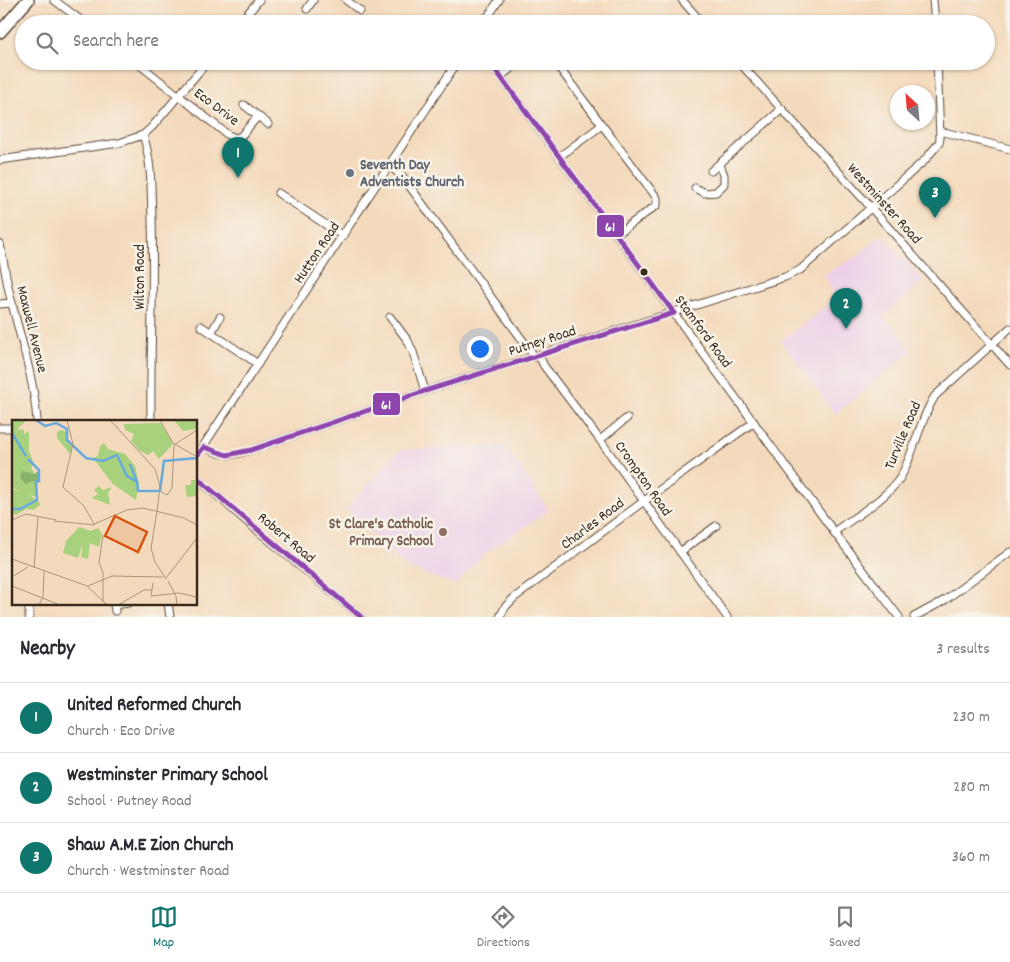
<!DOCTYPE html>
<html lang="en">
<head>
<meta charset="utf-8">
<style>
  body { margin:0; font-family:Dekko,sans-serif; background:#f7f7f7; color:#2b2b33 }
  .compass { position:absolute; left:890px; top:85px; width:45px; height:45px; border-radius:50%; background:#fff; box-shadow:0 1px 4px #0004; rotate:334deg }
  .you { position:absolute; left:479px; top:348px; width:18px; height:18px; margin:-12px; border:4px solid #fff; border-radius:50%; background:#1a73e8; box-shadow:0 0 0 8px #1a73e833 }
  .badge { display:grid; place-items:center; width:32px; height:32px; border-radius:50%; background:#0f766e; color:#fff; font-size:16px; font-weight:700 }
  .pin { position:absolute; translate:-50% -41px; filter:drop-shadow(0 1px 2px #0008) }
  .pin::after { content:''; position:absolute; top:26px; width:18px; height:15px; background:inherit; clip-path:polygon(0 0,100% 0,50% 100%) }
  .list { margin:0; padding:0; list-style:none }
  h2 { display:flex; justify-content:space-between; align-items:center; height:65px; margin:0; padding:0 20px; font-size:21px }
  h2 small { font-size:16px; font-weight:400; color:#7c7c81 }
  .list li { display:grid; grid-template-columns:32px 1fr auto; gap:15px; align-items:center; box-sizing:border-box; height:70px; padding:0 20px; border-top:1px solid #e1e1e2 }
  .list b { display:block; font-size:19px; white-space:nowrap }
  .list p { margin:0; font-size:16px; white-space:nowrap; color:#7c7c81 }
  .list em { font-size:16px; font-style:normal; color:#7c7c81 }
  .icon { flex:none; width:28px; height:28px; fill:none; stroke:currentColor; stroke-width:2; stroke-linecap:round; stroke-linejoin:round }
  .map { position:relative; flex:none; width:1010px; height:617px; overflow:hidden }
  .search { position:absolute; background:#fff; box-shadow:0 1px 4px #0004; left:15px; right:15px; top:15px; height:55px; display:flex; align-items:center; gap:12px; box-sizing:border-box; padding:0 18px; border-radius:28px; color:#7c7c81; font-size:19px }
  .sheet { height:275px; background:#fff }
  nav { display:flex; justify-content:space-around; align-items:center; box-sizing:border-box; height:70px; border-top:1px solid #e1e1e2; background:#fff; font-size:14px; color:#7c7c81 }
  nav a { display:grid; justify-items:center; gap:2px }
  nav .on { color:#0f766e }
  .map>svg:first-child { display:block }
</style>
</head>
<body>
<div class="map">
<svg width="1010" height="617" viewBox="0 0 1010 617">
  <rect width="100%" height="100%" fill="#f7f3e8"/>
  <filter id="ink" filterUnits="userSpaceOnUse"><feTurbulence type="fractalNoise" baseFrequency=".02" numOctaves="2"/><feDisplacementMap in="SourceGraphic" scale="10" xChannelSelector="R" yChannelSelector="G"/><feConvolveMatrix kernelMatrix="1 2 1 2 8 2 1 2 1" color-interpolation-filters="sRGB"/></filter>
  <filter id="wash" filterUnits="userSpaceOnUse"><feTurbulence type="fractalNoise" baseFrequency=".0096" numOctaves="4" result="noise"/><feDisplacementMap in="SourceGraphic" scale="20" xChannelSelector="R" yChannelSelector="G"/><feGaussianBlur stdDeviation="1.12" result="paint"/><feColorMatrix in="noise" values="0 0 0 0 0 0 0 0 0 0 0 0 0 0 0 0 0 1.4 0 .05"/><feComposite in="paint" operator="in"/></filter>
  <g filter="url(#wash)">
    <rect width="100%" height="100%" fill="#f4dabc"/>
    <!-- built -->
    <g fill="#edd0e8">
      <path d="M 882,235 L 924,281 L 884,316 L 912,351 L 835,414 L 781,341 L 836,298 L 824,274 L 858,256 Z"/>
      <path d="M 504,445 L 549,510 L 483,555 L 455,585 L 406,567 L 346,509 L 396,453 L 405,450 Z"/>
    </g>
  </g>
  <g filter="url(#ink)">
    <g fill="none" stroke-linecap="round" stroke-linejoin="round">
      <defs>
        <g id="street">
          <path d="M 54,0 L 86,24"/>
          <path d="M 346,0 L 360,11"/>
          <path d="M 682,0 L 703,24"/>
          <path d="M 933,0 L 935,24"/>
          <path d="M 307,9 L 313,0"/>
          <path d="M 239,24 L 259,0"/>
          <path d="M 483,24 L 499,0"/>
          <path d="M 135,61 L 228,135 L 236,138 L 241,136 L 258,116"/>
          <path d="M 489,61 L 834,532 L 899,617"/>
          <path d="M 554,61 L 657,198 L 657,205 L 617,234"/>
          <path d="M 738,61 L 865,201 L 1010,365"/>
          <path d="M 501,76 L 521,61"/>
          <path d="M 244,105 L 268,124"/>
          <path d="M 940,131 L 1010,149"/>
          <path d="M 143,135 C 152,161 151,190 152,218 C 154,286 150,353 151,421"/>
          <path d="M 559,157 L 602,125"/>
          <path d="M 0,160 L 119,143 L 143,135 L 152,127 L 208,61"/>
          <path d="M 390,166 L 402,176 L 535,357"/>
          <path d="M 711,171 L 782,109"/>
          <path d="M 695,188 L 705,193 L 716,192 L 724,184 L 724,175 L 720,165"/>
          <path d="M 278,193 L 343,236"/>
          <path d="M 0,244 C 4,264 7,284 12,304 C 22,343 34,380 37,421"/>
          <path d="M 0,304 L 12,303"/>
          <path d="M 390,317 L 408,341 L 413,352 L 425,391"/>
          <path d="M 201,326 L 258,364"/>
          <path d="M 211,333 L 220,317"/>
          <path d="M 539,356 L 544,366 L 600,440 L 727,617"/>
          <path d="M 0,428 L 14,428"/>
          <path d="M 600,440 L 627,418"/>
          <path d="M 204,447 C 225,457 228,457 251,450 L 425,391 L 785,277 L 800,270 L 924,161 L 939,143 L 940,138 L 937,61"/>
          <path d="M 196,457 L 458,61"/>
          <path d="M 196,477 L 245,520 L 361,617"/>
          <path d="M 834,532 C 854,517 886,499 900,478 C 915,452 919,421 935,396 L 1010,328"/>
          <path d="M 680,552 L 716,526"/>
          <path d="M 168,603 L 170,617"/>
          <path d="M 115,611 L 114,605 L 128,603"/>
          <path d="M 29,617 L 29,603"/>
          <path d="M 500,617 L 505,607 L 514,598 L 640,504 L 754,422"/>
          <path d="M 914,617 L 945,600 L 1010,552"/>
        </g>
        <path id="primary" d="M 0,32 L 28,0"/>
      </defs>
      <!-- street casing -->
      <use href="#street" stroke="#574436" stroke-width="9"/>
      <!-- primary casing -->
      <use href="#primary" stroke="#574436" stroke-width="14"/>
      <!-- street -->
      <use href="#street" stroke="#fff" stroke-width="7"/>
      <!-- primary -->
      <use href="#primary" stroke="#fff" stroke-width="11"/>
      <defs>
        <g id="bus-1">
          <path d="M 196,457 L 204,447 L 227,455 L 251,450 L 425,391 L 674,313 L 489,61"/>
          <path d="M 196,477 L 361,617"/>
        </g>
      </defs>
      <!-- bus-1 casing -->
      <use href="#bus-1" stroke="#f7f3e8" stroke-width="9"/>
      <!-- bus-1 -->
      <use href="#bus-1" stroke="#8e44ad" stroke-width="5"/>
    </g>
  </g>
  <!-- markers -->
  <circle fill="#6b7280" stroke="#f7f3e8" stroke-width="2" cx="350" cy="173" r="5"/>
  <circle fill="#3b2a1e" stroke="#f7f3e8" stroke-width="2" cx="644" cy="272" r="4.5"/>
  <circle fill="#8d6e63" stroke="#f7f3e8" stroke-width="2" cx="443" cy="532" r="5"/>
  <g text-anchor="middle" stroke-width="5" stroke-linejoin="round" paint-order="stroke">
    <!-- street labels -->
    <g font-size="15" fill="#3b2a1e" stroke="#f7f3e8">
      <text transform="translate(217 106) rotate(37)" y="5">Eco Drive</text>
      <text transform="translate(885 203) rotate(48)" y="5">Westminster Road</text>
      <text transform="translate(316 252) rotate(-56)" y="5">Hutton Road</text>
      <text transform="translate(139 277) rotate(-90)" y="5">Wilton Road</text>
      <text transform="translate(33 329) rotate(76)" y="5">Maxwell Avenue</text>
      <text transform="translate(704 331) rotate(54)" y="5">Stamford Road</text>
      <text transform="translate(542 340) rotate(-18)" y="5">Putney Road</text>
      <text transform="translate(902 435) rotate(-67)" y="5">Turville Road</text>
      <text transform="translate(644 478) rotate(55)" y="5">Crompton Road</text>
      <text transform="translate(592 523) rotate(-37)" y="5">Charles Road</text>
      <text transform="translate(287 537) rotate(40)" y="5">Robert Road</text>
    </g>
    <!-- worship labels -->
    <g font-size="15" font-weight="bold" fill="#5b616d" stroke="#f7f3e8" text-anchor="start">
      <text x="360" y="169">Seventh Day<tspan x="360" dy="17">Adventists Church</tspan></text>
    </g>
    <!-- education labels -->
    <g font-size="15" font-weight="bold" fill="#785e54" stroke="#f7f3e8" text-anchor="end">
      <text x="433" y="528">St Clare's Catholic<tspan x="433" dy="17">Primary School</tspan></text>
    </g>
  </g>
  <!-- overview -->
  <g transform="translate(12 420)">
    <rect width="185" height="185" fill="#f4dabc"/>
    <path d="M 0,0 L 15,0 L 5,9 L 12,10 L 12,14 L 17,11 L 17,31 L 22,44 L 19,48 L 23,54 L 16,53 L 15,58 L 21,56 L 23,59 L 14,61 L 21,61 L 24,65 L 24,77 L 0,68 ZM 162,0 L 185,0 L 185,9 L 171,11 ZM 149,3 L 161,24 L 147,39 L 141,31 L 136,35 L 128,31 L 119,21 L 122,14 L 113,10 L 112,4 ZM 49,10 L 55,12 L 55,19 L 61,25 L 58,34 L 45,18 L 45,12 ZM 92,23 L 96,29 L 113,34 L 123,46 L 127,64 L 124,80 L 101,64 L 81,38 L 86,36 L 88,26 ZM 179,60 L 183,60 L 184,76 L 175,77 L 173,65 L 179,65 ZM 87,66 L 91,70 L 100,67 L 96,73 L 98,85 L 80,78 L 86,74 L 82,70 ZM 0,69 L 17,74 L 29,84 L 22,90 L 14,89 L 4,95 L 0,93 ZM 67,107 L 79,111 L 86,108 L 90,114 L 87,127 L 78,123 L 76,139 L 69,137 L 71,123 L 66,138 L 51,133 L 54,121 Z" fill="#a7d17d"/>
    <path d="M 27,50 L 28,58 L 24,65 L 21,61 L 14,64 L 8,58 L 10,51 L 23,54 Z" fill="#85b36c"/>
    <path fill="none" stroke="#69aadd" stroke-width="2.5" d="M 24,0 L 33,6 L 44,3 L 55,9 L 55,20 L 74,38 L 91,41 L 105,35 L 115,56 L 125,62 L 126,71 L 147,71M 0,13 L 14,36M 118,44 L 125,62M 148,71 L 152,41 L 185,38M 0,89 L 8,89 L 25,80 L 24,62 L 27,61 L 27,50 L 16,39"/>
    <path fill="none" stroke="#aa947d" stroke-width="1" d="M 55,0 L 61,24 L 51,67 L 72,86 L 82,104M 98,0 L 143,49 L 148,66 L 145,92M 148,0 L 161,23 L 185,37M 148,71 L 155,75 L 160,68 L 162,25 L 185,10M 145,91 L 139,128 L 143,142 L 154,159M 0,100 L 14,94 L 44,100M 42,101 L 83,105M 82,104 L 115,90 L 131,88 L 172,98 L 185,105M 91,115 L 87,142 L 91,153 L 91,181M 0,139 L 75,166 L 95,185M 22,148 L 26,97M 0,157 L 16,147M 154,158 L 185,118M 156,161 L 164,176 L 165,185M 141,163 L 139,176 L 167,173 L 185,177M 0,166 L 48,185M 76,166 L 100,156 L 151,157M 27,185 L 31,177 L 32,151M 106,185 L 132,170 L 140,170"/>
    <path fill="#d7540e" fill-opacity="0.15" stroke="#d7540e" stroke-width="2.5" d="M 103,96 L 135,112 L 126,132 L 93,116 Z"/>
    <rect width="185" height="185" fill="none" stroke="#3b2a1e" stroke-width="2.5"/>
  </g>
  <g stroke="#f7f3e8" stroke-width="2">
    <rect x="596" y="214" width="29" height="24" rx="5" fill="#8e44ad"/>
    <rect x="372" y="392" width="29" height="24" rx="5" fill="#8e44ad"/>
  </g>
  <g font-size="14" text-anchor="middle" font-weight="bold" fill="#fff">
    <text x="610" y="231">61</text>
    <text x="386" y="409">61</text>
  </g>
</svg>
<svg class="compass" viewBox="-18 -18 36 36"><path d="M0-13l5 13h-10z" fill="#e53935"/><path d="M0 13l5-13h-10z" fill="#7c7c81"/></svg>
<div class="you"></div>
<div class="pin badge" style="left:238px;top:178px">1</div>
<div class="pin badge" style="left:846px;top:329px">2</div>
<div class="pin badge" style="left:935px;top:218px">3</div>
<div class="search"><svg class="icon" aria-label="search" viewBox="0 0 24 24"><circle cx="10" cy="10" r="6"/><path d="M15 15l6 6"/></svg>Search here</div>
</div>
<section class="sheet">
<h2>Nearby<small>3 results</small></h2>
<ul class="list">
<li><span class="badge">1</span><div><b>United Reformed Church</b><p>Church · Eco Drive</p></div><em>230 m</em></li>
<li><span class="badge">2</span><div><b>Westminster Primary School</b><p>School · Putney Road</p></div><em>280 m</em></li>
<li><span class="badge">3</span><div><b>Shaw A.M.E Zion Church</b><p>Church · Westminster Road</p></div><em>360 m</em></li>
</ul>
</section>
<nav>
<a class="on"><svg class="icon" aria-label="map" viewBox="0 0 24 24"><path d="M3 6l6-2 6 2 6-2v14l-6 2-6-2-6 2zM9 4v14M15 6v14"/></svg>Map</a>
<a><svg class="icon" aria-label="directions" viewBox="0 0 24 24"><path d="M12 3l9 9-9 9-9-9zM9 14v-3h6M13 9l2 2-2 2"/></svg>Directions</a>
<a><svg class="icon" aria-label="saved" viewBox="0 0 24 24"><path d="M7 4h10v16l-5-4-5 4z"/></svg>Saved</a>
</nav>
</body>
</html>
